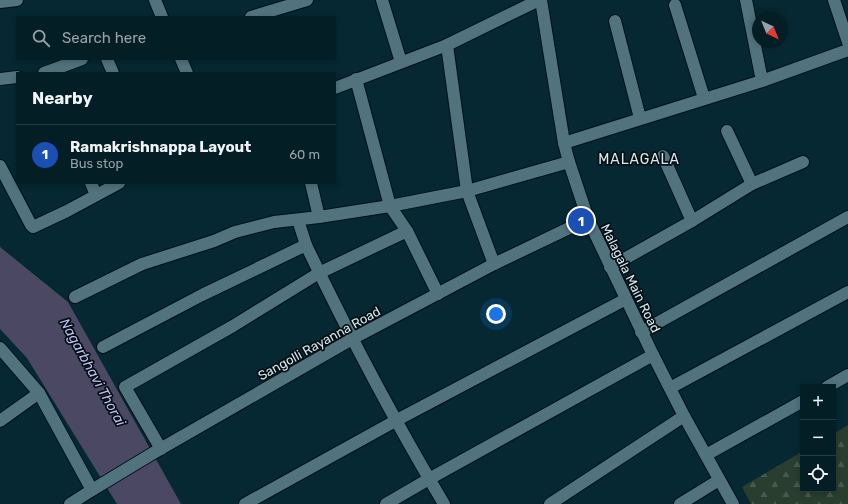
<!DOCTYPE html>
<html lang="en">
<head>
<meta charset="utf-8">
<style>
  body { margin:0; font-family:Rubik,sans-serif; background:#122b32; color:#f1f3f6 }
  .controls { position:absolute; right:12px; bottom:12px; display:grid; overflow:hidden; border-radius:0px; box-shadow:0 2px 6px #0003 }
  .controls button { width:36px; height:36px; display:grid; place-items:center; padding:0; border:0; border-bottom:1px solid #253c43; background:#041e26; color:#f1f3f6; font:20px sans-serif }
  .compass { position:absolute; left:752px; top:12px; width:36px; height:36px; border-radius:50%; background:#041e26; box-shadow:0 2px 6px #0003; rotate:137deg }
  .you { position:absolute; left:496px; top:314px; width:14px; height:14px; margin:-10px; border:3px solid #fff; border-radius:50%; background:#1a73e8; box-shadow:0 0 0 6px #1a73e833 }
  .badge { display:grid; place-items:center; width:26px; height:26px; border-radius:50%; background:#d93025; color:#fff; font-size:13px; font-weight:700 }
  .pin { position:absolute; translate:-50% -50%; border:2px solid #fff; box-shadow:0 1px 4px #0006 }
  .list { margin:0; padding:0; list-style:none }
  h2 { display:flex; justify-content:space-between; align-items:center; height:52px; margin:0; padding:0 16px; font-size:17px }
  h2 small { font-size:13px; font-weight:400; color:#97a2a7 }
  .list li { display:grid; grid-template-columns:26px 1fr auto; gap:12px; align-items:center; box-sizing:border-box; height:60px; padding:0 16px; border-top:1px solid #253c43 }
  .list b { display:block; font-size:15px; white-space:nowrap }
  .list p { margin:0; font-size:13px; white-space:nowrap; color:#97a2a7 }
  .list em { font-size:13px; font-style:normal; color:#97a2a7 }
  .icon { flex:none; width:22px; height:22px; fill:none; stroke:currentColor; stroke-width:2; stroke-linecap:round; stroke-linejoin:round }
  .map { position:relative; flex:none; width:848px; height:504px; overflow:hidden }
  .search { position:absolute; background:#041e26; box-shadow:0 2px 6px #0003; left:16px; top:16px; width:320px; height:44px; display:flex; align-items:center; gap:10px; box-sizing:border-box; padding:0 14px; border-radius:0px; color:#97a2a7; font-size:15px }
  .panel { position:absolute; background:#041e26; box-shadow:0 2px 6px #0003; left:16px; top:72px; width:320px; height:112px; border-radius:0px }
  .map>svg:first-child { display:block }
</style>
</head>
<body>
<div class="map">
<svg width="848" height="504" viewBox="0 0 848 504">
  <defs>
    <pattern id="forest-firs" width="22" height="20" patternUnits="userSpaceOnUse"><rect width="22" height="20" fill="#293e2f"/><path d="M5 1l3.5 6h-7zM16 11l3.5 6h-7z" fill="#475a4d"/></pattern>
  </defs>
  <rect width="100%" height="100%" fill="#052832"/>
  <!-- forest -->
  <path fill="url(#forest-firs)" d="M 848,425 L 848,504 L 751,504 L 742,487 L 803,451 L 803,489 L 833,489 L 833,434 Z"/>
  <!-- water -->
  <path fill="#4b4864" d="M 0,247 L 68,302 L 181,504 L 117,504 L 27,358 L 0,329 Z"/>
  <g fill="none" stroke-linecap="round" stroke-linejoin="round">
    <defs>
      <g id="street">
        <path d="M 155,0 L 162,17"/>
        <path d="M 382,0 L 401,62"/>
        <path d="M 746,0 L 762,81 L 848,50"/>
        <path d="M 0,2 L 17,0"/>
        <path d="M 675,5 L 704,98"/>
        <path d="M 251,17 L 307,0"/>
        <path d="M 615,21 L 640,118"/>
        <path d="M 447,45 L 467,191 L 494,264"/>
        <path d="M 107,59 L 113,73"/>
        <path d="M 181,59 L 187,73"/>
        <path d="M 44,73 L 82,59"/>
        <path d="M 0,79 L 17,77"/>
        <path d="M 356,79 L 390,206 L 407,231"/>
        <path d="M 335,88 L 447,45 L 539,0"/>
        <path d="M 727,131 L 752,184"/>
        <path d="M 564,143 L 762,81"/>
        <path d="M 663,156 L 692,221"/>
        <path d="M 0,166 L 31,225 L 33,227 L 67,211 L 119,183"/>
        <path d="M 91,183 L 96,195"/>
        <path d="M 311,183 L 319,217"/>
        <path d="M 298,220 L 306,245"/>
        <path d="M 610,267 L 692,221 L 752,184 L 803,162"/>
        <path d="M 75,297 L 142,264 L 214,241 L 235,232 L 274,222 L 319,217 L 390,206 L 467,191 L 569,162"/>
        <path d="M 641,332 L 848,217"/>
        <path d="M 103,347 L 202,295 L 306,245 C 348,333 394,420 444,504"/>
        <path d="M 0,348 L 39,393 L 0,421"/>
        <path d="M 827,387 L 848,375"/>
        <path d="M 670,388 L 848,292"/>
        <path d="M 39,393 L 92,490"/>
        <path d="M 161,449 L 125,387 L 233,326 L 319,273 L 407,231 L 438,294"/>
        <path d="M 706,455 L 803,401"/>
        <path d="M 245,504 L 397,420 L 626,299"/>
        <path d="M 386,504 L 429,479 L 653,355"/>
        <path d="M 550,504 L 684,416"/>
        <path d="M 680,504 L 719,480"/>
      </g>
      <g id="secondary">
        <path d="M 541,0 L 564,143 L 569,162 L 588,219 L 653,355 L 684,416 L 733,504"/>
        <path d="M 834,0 L 848,42"/>
        <path d="M 70,504 L 92,490 L 155,452 L 352,339 L 494,264 L 588,219"/>
      </g>
    </defs>
    <!-- street casing -->
    <use href="#street" stroke="#001017" stroke-width="14"/>
    <!-- secondary casing -->
    <use href="#secondary" stroke="#001017" stroke-width="14"/>
    <!-- street -->
    <use href="#street" stroke="#51737e" stroke-width="12"/>
    <!-- secondary -->
    <use href="#secondary" stroke="#51737e" stroke-width="12"/>
  </g>
  <g text-anchor="middle" stroke-width="3.5" stroke-linejoin="round" paint-order="stroke">
    <!-- street labels -->
    <g font-size="13" fill="#d6e9ef" stroke="#030f13">
      <text transform="translate(631 278) rotate(64)" y="5">Malagala Main Road</text>
      <text transform="translate(319 343) rotate(-29)" y="5">Sangolli Rayanna Road</text>
    </g>
    <!-- neighbourhood labels -->
    <g font-size="14" letter-spacing="1" fill="#d6e9ef" stroke="#030f13">
      <text x="639" y="164">MALAGALA</text>
    </g>
    <!-- water labels -->
    <g font-size="14" font-style="italic" fill="#bebaf0" stroke="#030f13">
      <text transform="translate(93 372) rotate(61)" y="5">Nagarbhavi Thorai</text>
    </g>
  </g>
</svg>
<div class="controls">
<button>+</button>
<button>−</button>
<button><svg class="icon" aria-label="locate" viewBox="0 0 24 24"><circle cx="12" cy="12" r="6"/><path d="M12 2v4M12 18v4M2 12h4M18 12h4"/></svg></button>
</div>
<svg class="compass" viewBox="-18 -18 36 36"><path d="M0-13l5 13h-10z" fill="#e53935"/><path d="M0 13l5-13h-10z" fill="#97a2a7"/></svg>
<div class="you"></div>
<div class="pin badge" style="left:581px;top:221px;background:#1a4fb4">1</div>
<div class="search"><svg class="icon" aria-label="search" viewBox="0 0 24 24"><circle cx="10" cy="10" r="6"/><path d="M15 15l6 6"/></svg>Search here</div>
<section class="panel">
<h2>Nearby<small></small></h2>
<ul class="list">
<li><span class="badge" style="background:#1a4fb4">1</span><div><b>Ramakrishnappa Layout</b><p>Bus stop</p></div><em>60 m</em></li>
</ul>
</section>
</div>
</body>
</html>
